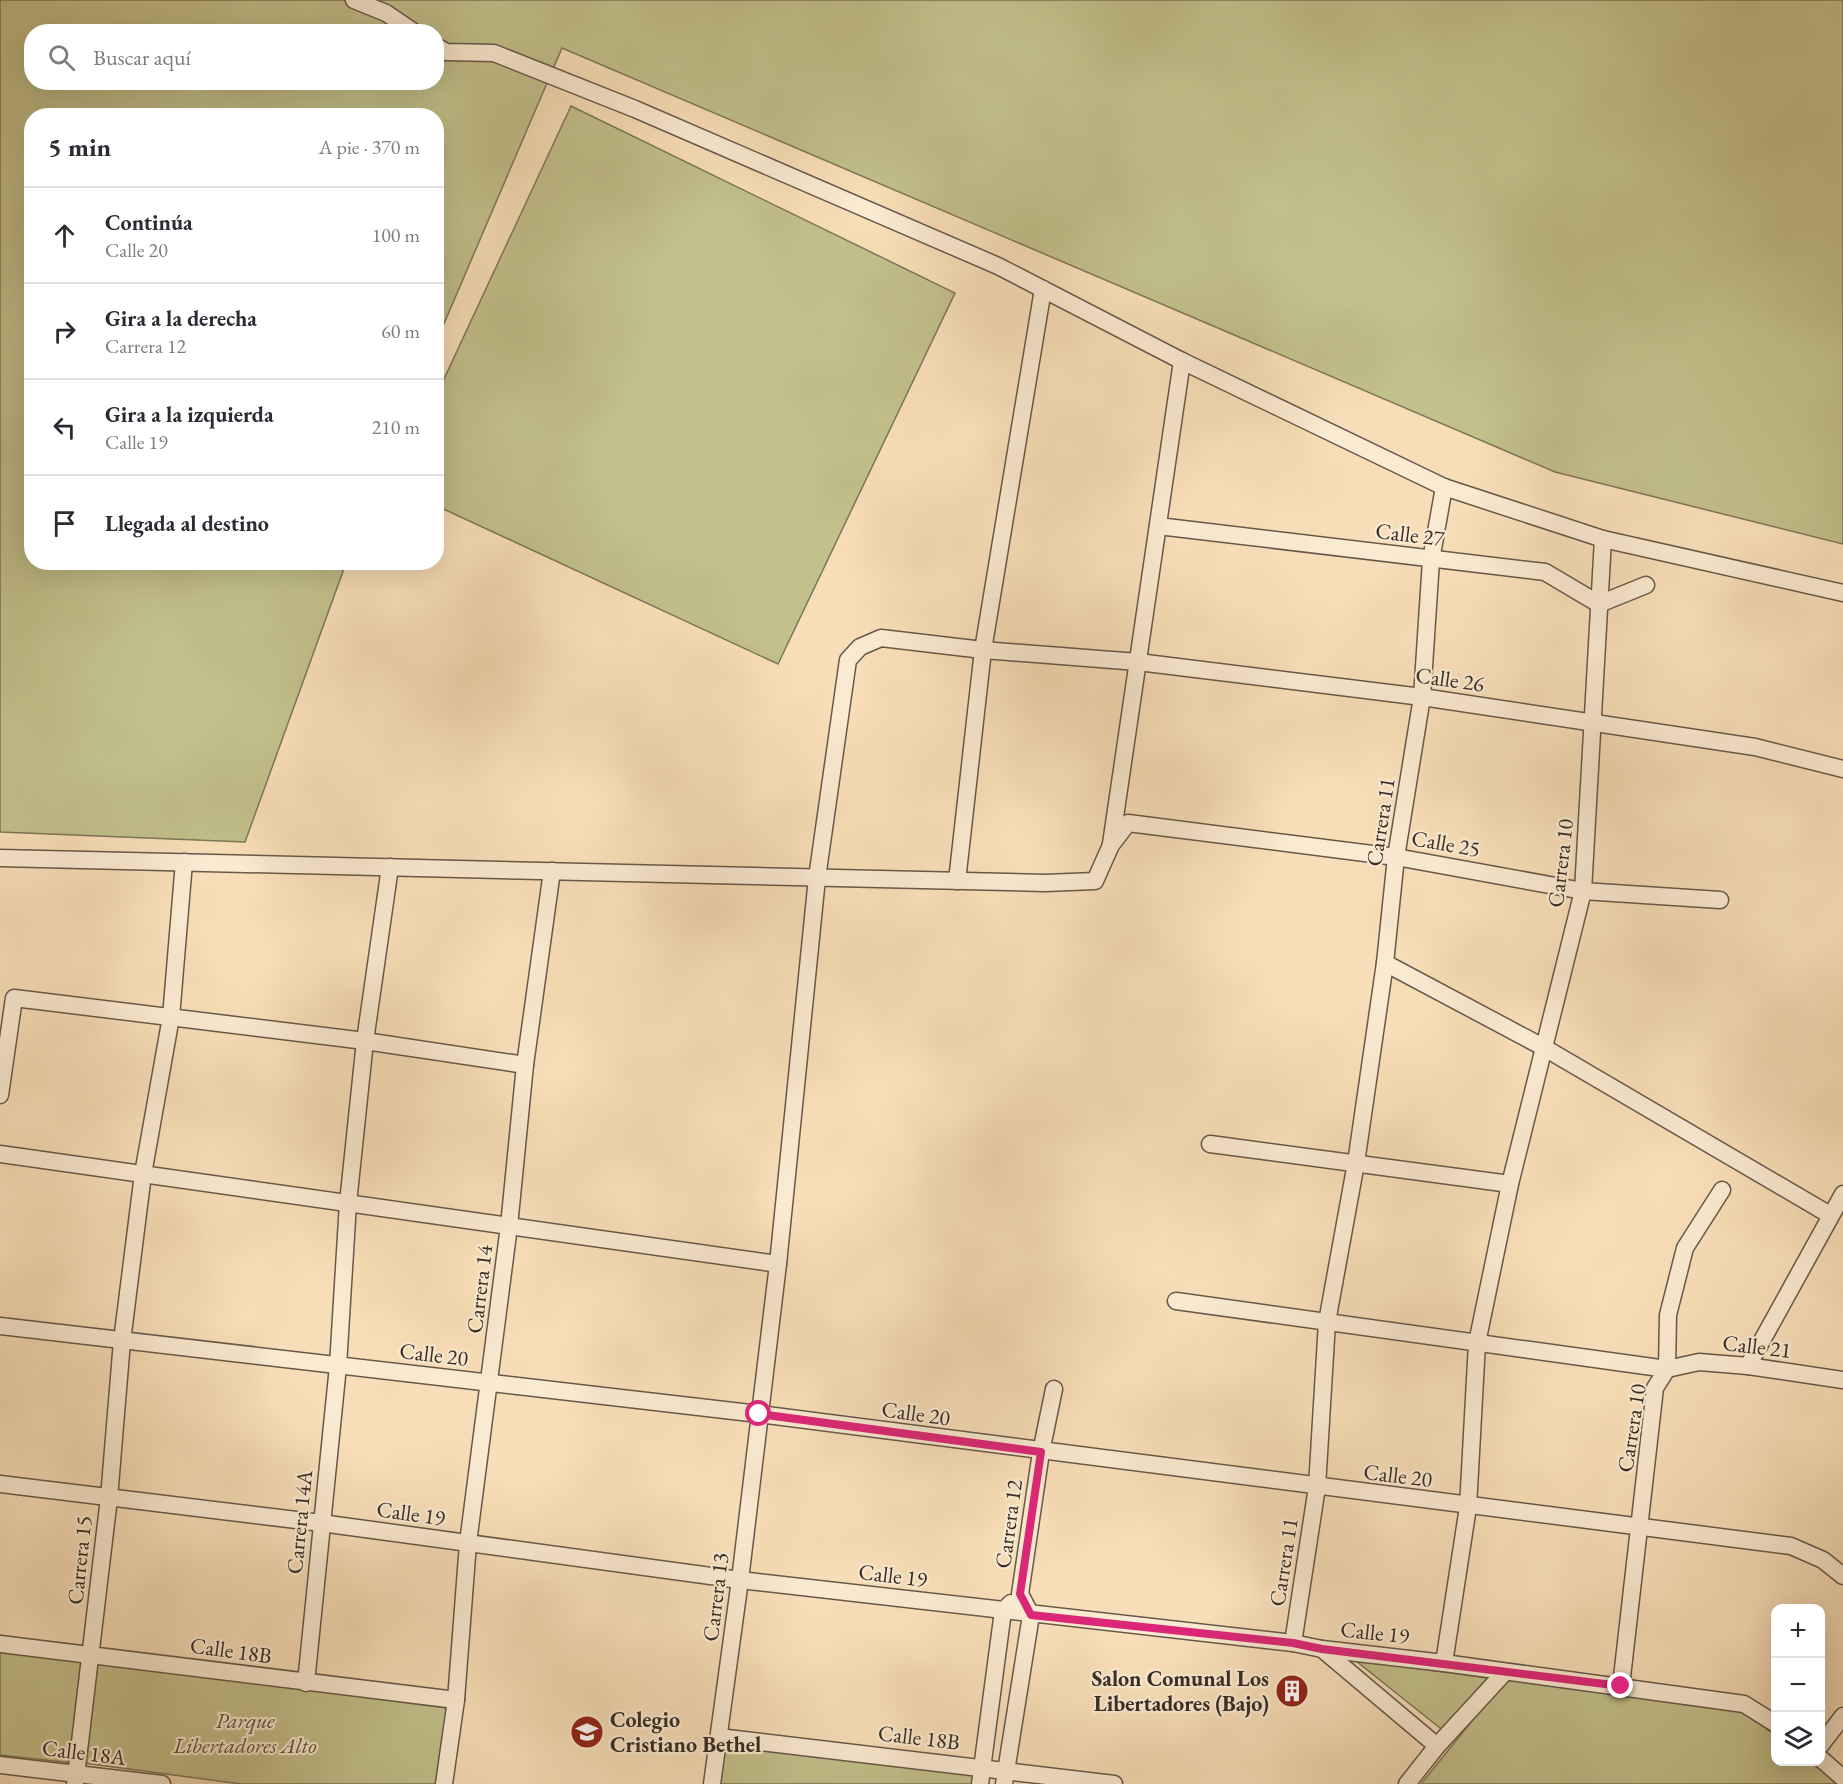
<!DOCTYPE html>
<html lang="es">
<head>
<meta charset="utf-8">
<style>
  body { margin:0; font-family:"EB Garamond",serif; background:#f7f7f7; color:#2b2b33 }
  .controls { position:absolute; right:18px; bottom:18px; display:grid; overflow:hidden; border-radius:12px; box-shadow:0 6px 24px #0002 }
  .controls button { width:54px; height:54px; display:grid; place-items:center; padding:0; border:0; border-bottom:2px solid #e1e1e2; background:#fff; color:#2b2b33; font:30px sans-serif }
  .stop { position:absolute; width:18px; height:18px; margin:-14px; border:4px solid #db2777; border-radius:50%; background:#fff }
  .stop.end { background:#db2777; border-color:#fff; box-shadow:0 2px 6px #0008 }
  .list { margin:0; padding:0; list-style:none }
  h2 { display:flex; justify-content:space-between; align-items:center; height:78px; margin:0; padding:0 24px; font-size:26px }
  h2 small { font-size:20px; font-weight:400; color:#7c7c81 }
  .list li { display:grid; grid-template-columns:39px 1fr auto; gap:18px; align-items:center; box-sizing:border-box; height:96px; padding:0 24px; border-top:2px solid #e1e1e2 }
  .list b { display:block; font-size:22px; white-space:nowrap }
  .list p { margin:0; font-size:20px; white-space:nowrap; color:#7c7c81 }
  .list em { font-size:20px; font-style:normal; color:#7c7c81 }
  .icon { flex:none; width:33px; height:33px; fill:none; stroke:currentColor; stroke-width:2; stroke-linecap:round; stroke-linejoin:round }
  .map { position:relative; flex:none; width:1843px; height:1784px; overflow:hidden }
  .search { position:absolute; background:#fff; box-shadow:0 6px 24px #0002; left:24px; top:24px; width:420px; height:66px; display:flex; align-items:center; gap:15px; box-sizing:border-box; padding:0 21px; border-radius:24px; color:#7c7c81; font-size:22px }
  .panel { position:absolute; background:#fff; box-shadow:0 6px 24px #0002; left:24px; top:108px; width:420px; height:462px; border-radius:24px }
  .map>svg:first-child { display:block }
</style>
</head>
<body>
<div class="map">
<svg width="1843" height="1784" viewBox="0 0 1843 1784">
  <rect width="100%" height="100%" fill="#f8deb8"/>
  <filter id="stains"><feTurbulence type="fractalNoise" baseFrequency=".00333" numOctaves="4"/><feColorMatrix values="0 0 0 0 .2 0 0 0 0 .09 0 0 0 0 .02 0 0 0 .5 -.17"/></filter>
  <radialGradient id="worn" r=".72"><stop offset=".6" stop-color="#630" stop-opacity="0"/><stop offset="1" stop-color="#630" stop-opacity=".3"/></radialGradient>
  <!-- green -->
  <g fill="#c2c08b" stroke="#7c7658" stroke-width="1.5" fill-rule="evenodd">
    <path d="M 0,0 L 1843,0 L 1843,544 L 1555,472 L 562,48 L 437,340 L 436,116 L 32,116 L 32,562 L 346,563 L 245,842 L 0,832 ZM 32,32 L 436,32 L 436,82 L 32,82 Z"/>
    <path d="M 571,106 L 955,293 L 778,664 L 437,506 L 437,394 Z"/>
    <path d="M 0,1651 L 83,1660 L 72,1763 L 0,1755 Z"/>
    <path d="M 1355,1660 L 1488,1678 L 1445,1732 Z"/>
    <path d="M 98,1662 L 448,1708 L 437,1784 L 241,1784 L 84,1763 Z"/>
    <path d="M 1505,1680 L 1741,1711 L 1775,1735 L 1776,1762 L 1814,1762 L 1840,1784 L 1421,1784 Z"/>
    <path d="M 725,1745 L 978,1773 L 977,1784 L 719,1784 Z"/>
  </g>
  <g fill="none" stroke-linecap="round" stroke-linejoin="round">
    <defs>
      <g id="street">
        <path d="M 354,0 L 386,13 L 414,32"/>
        <path d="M 436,46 L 446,52 L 494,53 L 635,109 L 998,266 L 1182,361 L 1444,487 L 1603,539 L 1843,593"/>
        <path d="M 1158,526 L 1545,572 L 1599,604 L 1646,585"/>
        <path d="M 1111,844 L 1182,361"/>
        <path d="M 0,858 L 1045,883 L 1095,881 L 1111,845 L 1128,823 L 1396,857 L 1583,891 L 1720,900"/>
        <path d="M 957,881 L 983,650 L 1043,289"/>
        <path d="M 1385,963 L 1543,1047 L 1830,1215"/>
        <path d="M 0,1095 L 14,998 L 365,1041 L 525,1065"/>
        <path d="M 1210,1144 L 1510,1184"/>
        <path d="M 0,1154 L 778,1264"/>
        <path d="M 1176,1301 L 1667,1369 L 1699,1362 L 1748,1366 L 1843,1380"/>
        <path d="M 0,1326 L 759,1414 L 1791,1546 L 1823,1560 L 1843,1576"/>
        <path d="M 1748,1366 L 1843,1194"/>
        <path d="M 0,1484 L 321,1523 L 740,1580 L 1293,1643 L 1322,1649 L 1444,1663 L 1744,1704 L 1776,1724"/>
        <path d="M 1293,1643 L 1317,1487 L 1327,1322 L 1356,1163 L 1385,963 L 1396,857 L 1422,697 L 1431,560 L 1444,487"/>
        <path d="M 0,1644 L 456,1700"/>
        <path d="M 1322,1649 L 1437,1746"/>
        <path d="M 1444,1663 L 1468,1507 L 1477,1343 L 1510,1184 L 1583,891 L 1603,539"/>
        <path d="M 306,1683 L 338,1366 L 348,1203 L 365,1041 L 390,867"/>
        <path d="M 1621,1686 L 1655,1388 L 1667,1369 L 1668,1315 L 1685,1248 L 1722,1190"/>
        <path d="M 719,1737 L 1114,1784"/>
        <path d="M 1820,1746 L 1843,1716"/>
        <path d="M 1820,1758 L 1843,1778"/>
        <path d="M 0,1765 L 162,1784"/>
        <path d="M 75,1784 L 109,1498 L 122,1341 L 143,1174 L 171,1017 L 184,862"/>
        <path d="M 444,1784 L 456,1700 L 468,1543 L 509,1226 L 525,1065 L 552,871"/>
        <path d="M 712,1784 L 740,1580 L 778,1264 L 817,878 L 848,660 L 860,647 L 881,638 L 983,650 L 1138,662 L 1422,697 L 1755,747 L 1843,769"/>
        <path d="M 980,1784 L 1003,1611 L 1011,1603"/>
        <path d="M 1004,1784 L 1031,1615 L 1020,1594 L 1041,1452 L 1054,1389"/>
        <path d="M 1407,1784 L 1437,1746 L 1505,1672"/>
      </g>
    </defs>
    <!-- street casing -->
    <use href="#street" stroke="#67584a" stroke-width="19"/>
    <!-- street -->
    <use href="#street" stroke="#faead1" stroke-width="16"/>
  </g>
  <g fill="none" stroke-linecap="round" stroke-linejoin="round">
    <!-- route -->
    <path stroke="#db2777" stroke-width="8" d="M 759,1414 L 1041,1452 L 1020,1594 L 1031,1615 L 1293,1643 L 1322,1649 L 1621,1686"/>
  </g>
  <!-- icons -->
  <defs>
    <symbol id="building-disc" viewBox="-11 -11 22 22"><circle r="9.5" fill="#8f2418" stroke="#faead1"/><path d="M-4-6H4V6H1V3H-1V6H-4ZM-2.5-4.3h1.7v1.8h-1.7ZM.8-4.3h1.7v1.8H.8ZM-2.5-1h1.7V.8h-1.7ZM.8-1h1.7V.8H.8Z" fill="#fff"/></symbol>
    <symbol id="school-disc" viewBox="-11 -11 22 22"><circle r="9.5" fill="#8f2418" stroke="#faead1"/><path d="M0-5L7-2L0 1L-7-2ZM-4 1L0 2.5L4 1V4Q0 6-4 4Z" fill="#fff"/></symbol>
  </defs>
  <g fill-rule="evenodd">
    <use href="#building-disc" x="1273" y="1672" width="38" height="38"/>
    <use href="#school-disc" x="568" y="1713" width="38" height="38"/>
  </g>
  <g text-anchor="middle" stroke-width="4.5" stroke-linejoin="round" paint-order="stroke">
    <!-- street labels -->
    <g font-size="22" fill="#372c25" stroke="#faead1">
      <text transform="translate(1410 534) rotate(7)" y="8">Calle 27</text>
      <text transform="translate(1450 679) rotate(8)" y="8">Calle 26</text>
      <text transform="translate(1380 822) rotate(-81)" y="8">Carrera 11</text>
      <text transform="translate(1446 843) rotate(10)" y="8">Calle 25</text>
      <text transform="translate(1560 863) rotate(-83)" y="8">Carrera 10</text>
      <text transform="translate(479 1289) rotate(-83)" y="8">Carrera 14</text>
      <text transform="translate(1757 1346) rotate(7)" y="8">Calle 21</text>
      <text transform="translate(434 1354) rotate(7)" y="8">Calle 20</text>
      <text transform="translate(916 1413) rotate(8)" y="8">Calle 20</text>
      <text transform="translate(1631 1428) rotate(-81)" y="8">Carrera 10</text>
      <text transform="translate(1398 1475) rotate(7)" y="8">Calle 20</text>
      <text transform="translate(411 1513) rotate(8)" y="8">Calle 19</text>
      <text transform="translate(299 1522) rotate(-84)" y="8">Carrera 14A</text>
      <text transform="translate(1008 1524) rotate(-82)" y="8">Carrera 12</text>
      <text transform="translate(79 1560) rotate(-84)" y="8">Carrera 15</text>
      <text transform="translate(1283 1562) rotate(-81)" y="8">Carrera 11</text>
      <text transform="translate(893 1575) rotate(7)" y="8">Calle 19</text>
      <text transform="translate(715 1597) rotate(-83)" y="8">Carrera 13</text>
      <text transform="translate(1375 1632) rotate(6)" y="8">Calle 19</text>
      <text transform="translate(231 1650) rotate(8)" y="8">Calle 18B</text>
      <text transform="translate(919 1737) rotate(7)" y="8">Calle 18B</text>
      <text transform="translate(84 1752) rotate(7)" y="8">Calle 18A</text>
    </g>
    <!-- poi labels -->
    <g font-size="22" font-weight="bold" fill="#372c25" stroke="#faead1" text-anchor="end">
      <text x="1269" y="1686">Salon Comunal Los<tspan x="1269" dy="25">Libertadores (Bajo)</tspan></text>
      <text x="610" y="1727" text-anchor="start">Colegio<tspan x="610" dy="25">Cristiano Bethel</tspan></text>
    </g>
    <!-- park labels -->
    <g font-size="22" font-style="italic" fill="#5a513e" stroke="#faead1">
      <text x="245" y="1728">Parque<tspan x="245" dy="25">Libertadores Alto</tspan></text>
    </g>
  </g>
  <rect width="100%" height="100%" filter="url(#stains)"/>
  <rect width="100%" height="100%" fill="url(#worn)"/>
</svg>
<div class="controls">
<button>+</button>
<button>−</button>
<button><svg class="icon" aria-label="layers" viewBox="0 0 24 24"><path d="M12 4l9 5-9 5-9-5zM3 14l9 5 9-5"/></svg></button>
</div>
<div class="stop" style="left:759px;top:1414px"></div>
<div class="stop end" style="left:1621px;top:1686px"></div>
<div class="search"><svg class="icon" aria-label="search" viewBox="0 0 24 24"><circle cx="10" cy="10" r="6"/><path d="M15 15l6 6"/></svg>Buscar aquí</div>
<section class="panel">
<h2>5 min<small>A pie · 370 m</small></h2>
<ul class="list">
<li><svg class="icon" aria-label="ahead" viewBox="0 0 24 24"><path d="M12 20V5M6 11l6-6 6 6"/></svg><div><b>Continúa</b><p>Calle 20</p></div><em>100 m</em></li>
<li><svg class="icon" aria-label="right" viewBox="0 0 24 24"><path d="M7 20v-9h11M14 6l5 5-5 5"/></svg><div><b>Gira a la derecha</b><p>Carrera 12</p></div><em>60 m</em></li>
<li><svg class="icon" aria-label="left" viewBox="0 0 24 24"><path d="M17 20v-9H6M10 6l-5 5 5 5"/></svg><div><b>Gira a la izquierda</b><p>Calle 19</p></div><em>210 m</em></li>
<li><svg class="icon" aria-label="arrive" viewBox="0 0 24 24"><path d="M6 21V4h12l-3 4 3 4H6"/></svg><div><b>Llegada al destino</b></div></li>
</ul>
</section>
</div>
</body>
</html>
